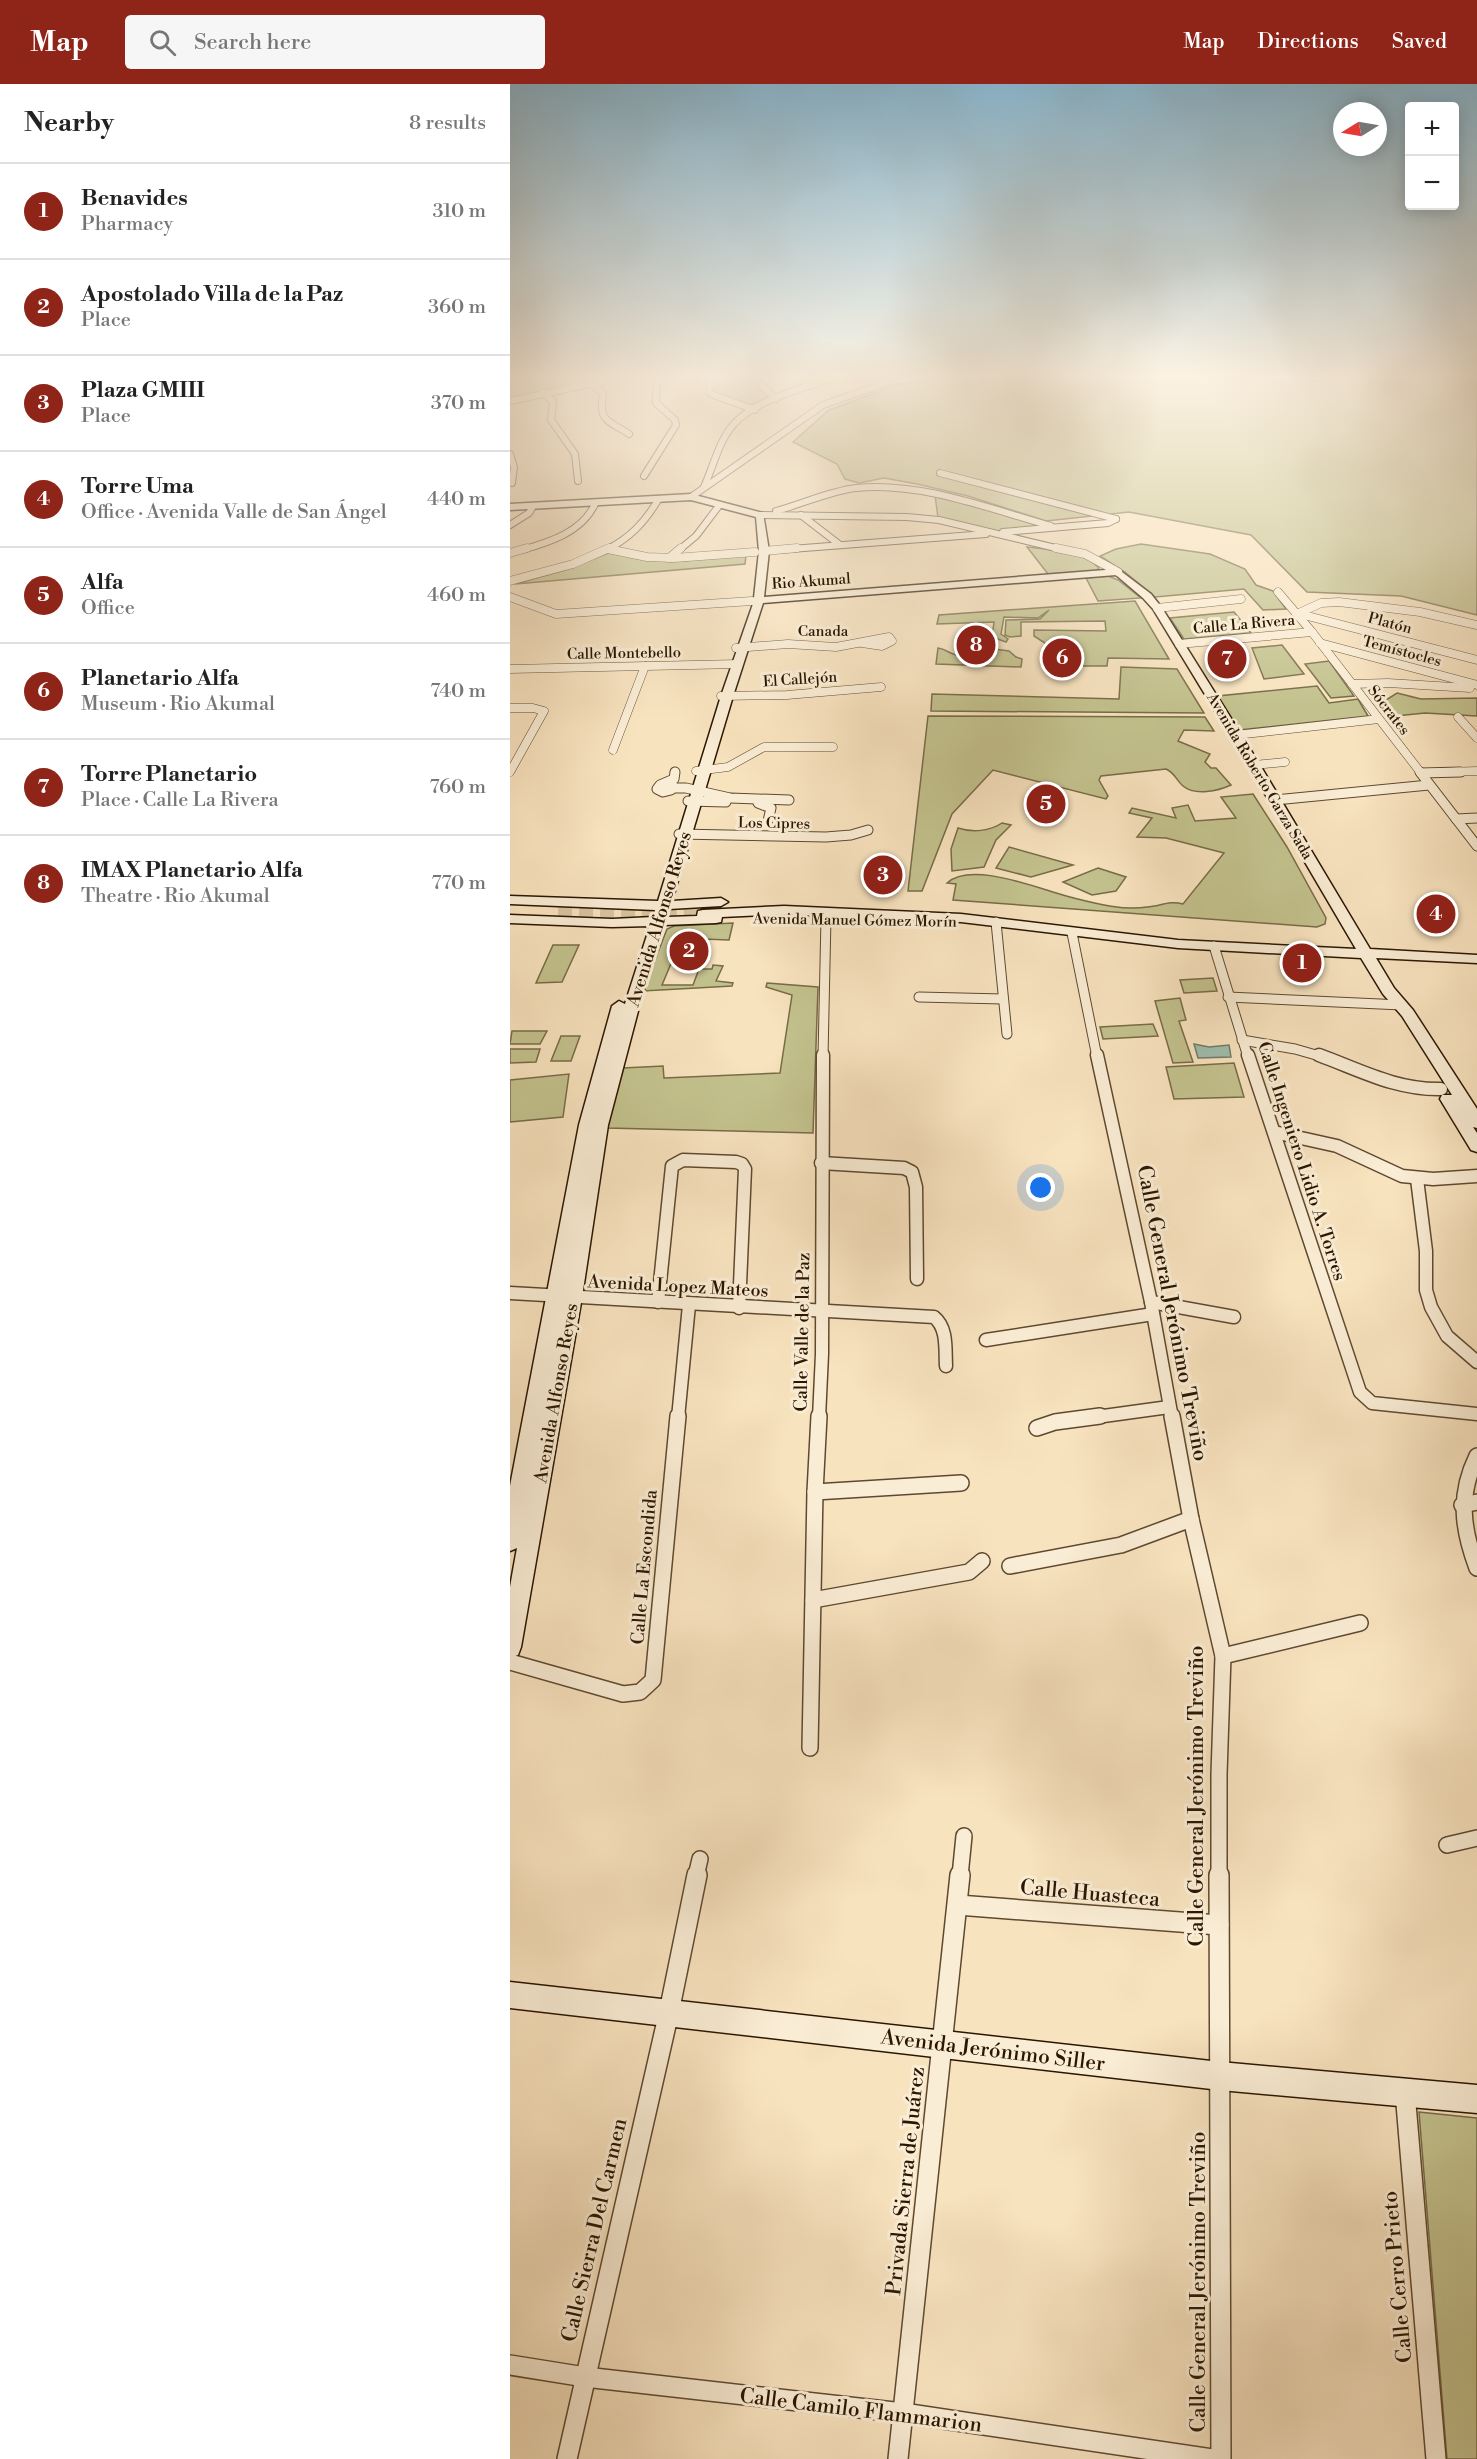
<!DOCTYPE html>
<html lang="en">
<head>
<meta charset="utf-8">
<style>
  body { margin:0; font-family:"Libre Bodoni",serif; background:#f6f6f6; color:#222 }
  .controls { position:absolute; right:18px; top:18px; display:grid; overflow:hidden; border-radius:6px; box-shadow:0 3px 15px #0003 }
  .controls button { width:54px; height:54px; display:grid; place-items:center; padding:0; border:0; border-bottom:2px solid #e0e0e0; background:#fff; color:#222; font:30px sans-serif }
  .compass { position:absolute; left:823px; top:18px; width:54px; height:54px; border-radius:50%; background:#fff; box-shadow:0 3px 15px #0003; rotate:259deg }
  .you { position:absolute; left:531px; top:1104px; width:21px; height:21px; margin:-15px; border:4px solid #fff; border-radius:50%; background:#1a73e8; box-shadow:0 0 0 9px #1a73e833 }
  .badge { display:grid; place-items:center; width:39px; height:39px; border-radius:50%; background:#8f2418; color:#fff; font-size:20px; font-weight:700 }
  .pin { position:absolute; translate:-50% -50%; border:3px solid #fff; box-shadow:0 2px 6px #0006 }
  .list { margin:0; padding:0; list-style:none }
  h2 { display:flex; justify-content:space-between; align-items:center; height:78px; margin:0; padding:0 24px; font-size:26px }
  h2 small { font-size:20px; font-weight:400; color:#767676 }
  .list li { display:grid; grid-template-columns:39px 1fr auto; gap:18px; align-items:center; box-sizing:border-box; height:96px; padding:0 24px; border-top:2px solid #e0e0e0 }
  .list b { display:block; font-size:22px; white-space:nowrap }
  .list p { margin:0; font-size:20px; white-space:nowrap; color:#767676 }
  .list em { font-size:20px; font-style:normal; color:#767676 }
  .icon { flex:none; width:33px; height:33px; fill:none; stroke:currentColor; stroke-width:2; stroke-linecap:round; stroke-linejoin:round }
  .map { position:relative; flex:none; width:967px; height:2375px; overflow:hidden }
  header { display:flex; align-items:center; gap:36px; box-sizing:border-box; height:84px; padding:0 30px; background:#8f2418; color:#fff }
  header strong { font-size:28px }
  nav { display:flex; gap:33px; margin-inline-start:auto; font-size:21px }
  .search { width:420px; height:54px; background:#f6f6f6; display:flex; align-items:center; gap:15px; box-sizing:border-box; padding:0 21px; border-radius:6px; color:#767676; font-size:22px }
  main { display:flex }
  aside { flex:1; background:#fff }
  .map>svg:first-child { display:block }
</style>
</head>
<body>
<header>
<strong>Map</strong>
<div class="search"><svg class="icon" aria-label="search" viewBox="0 0 24 24"><circle cx="10" cy="10" r="6"/><path d="M15 15l6 6"/></svg>Search here</div>
<nav><a>Map</a><a>Directions</a><a>Saved</a></nav>
</header>
<main>
<aside>
<h2>Nearby<small>8 results</small></h2>
<ul class="list">
<li><span class="badge">1</span><div><b>Benavides</b><p>Pharmacy</p></div><em>310 m</em></li>
<li><span class="badge">2</span><div><b>Apostolado Villa de la Paz</b><p>Place</p></div><em>360 m</em></li>
<li><span class="badge">3</span><div><b>Plaza GMIII</b><p>Place</p></div><em>370 m</em></li>
<li><span class="badge">4</span><div><b>Torre Uma</b><p>Office · Avenida Valle de San Ángel</p></div><em>440 m</em></li>
<li><span class="badge">5</span><div><b>Alfa</b><p>Office</p></div><em>460 m</em></li>
<li><span class="badge">6</span><div><b>Planetario Alfa</b><p>Museum · Rio Akumal</p></div><em>740 m</em></li>
<li><span class="badge">7</span><div><b>Torre Planetario</b><p>Place · Calle La Rivera</p></div><em>760 m</em></li>
<li><span class="badge">8</span><div><b>IMAX Planetario Alfa</b><p>Theatre · Rio Akumal</p></div><em>770 m</em></li>
</ul>
</aside>
<div class="map">
<svg width="967" height="2375" viewBox="0 0 967 2375">
  <rect width="100%" height="100%" fill="#f8e3bf"/>
  <filter id="stains"><feTurbulence type="fractalNoise" baseFrequency=".00333" numOctaves="4"/><feColorMatrix values="0 0 0 0 .2 0 0 0 0 .09 0 0 0 0 .02 0 0 0 .5 -.17"/></filter>
  <radialGradient id="worn" r=".72"><stop offset=".6" stop-color="#630" stop-opacity="0"/><stop offset="1" stop-color="#630" stop-opacity=".3"/></radialGradient>
  <!-- green -->
  <g fill="#c3c28e" stroke="#776c47" stroke-width="1.5">
    <path d="M 261,290 L 252,293 L 246,300 L 261,316 L 245,323 L 202,307 L 206,291 Z"/>
    <path d="M 445,290 L 739,290 L 800,297 L 842,296 L 841,290 L 967,290 L 967,531 L 891,512 L 797,508 L 741,451 L 619,428 L 536,437 L 458,412 L 407,400 L 374,394 L 349,399 L 335,395 L 327,380 L 283,358 L 319,326 L 387,301 Z"/>
    <path d="M 0,293 L 57,293 L 69,299 L 0,314 Z"/>
    <path d="M 425,411 L 532,440 L 530,444 L 485,447 L 428,434 Z"/>
    <path d="M 631,460 L 700,470 L 735,485 L 746,501 L 763,507 L 776,525 L 753,526 L 734,505 L 645,513 L 615,488 L 590,472 L 606,465 Z"/>
    <path d="M 517,463 C 540,466 572,466 589,484 L 586,487 L 538,490 Z"/>
    <path d="M 101,468 L 172,477 L 236,471 L 235,480 L 5,500 L 55,486 Z"/>
    <path d="M 598,492 L 608,496 L 631,514 L 588,517 L 576,494 Z"/>
    <path d="M 625,517 L 659,575 L 598,574 L 597,582 L 533,582 L 531,570 L 538,565 L 538,561 L 524,552 L 524,546 L 596,547 L 595,537 L 511,538 L 511,552 L 500,553 L 495,551 L 496,536 L 530,535 L 539,526 L 528,534 L 494,533 L 491,550 L 498,555 L 496,558 L 482,553 L 484,538 L 427,540 L 429,531 Z"/>
    <path d="M 724,528 L 741,549 L 674,555 L 660,534 Z"/>
    <path d="M 772,561 L 794,590 L 754,595 L 742,564 Z"/>
    <path d="M 428,564 C 436,565 438,569 446,571 C 457,575 469,572 481,570 L 484,565 L 499,567 L 506,573 L 512,575 L 511,583 L 426,580 Z"/>
    <path d="M 819,577 L 844,612 L 821,614 L 795,580 Z"/>
    <path d="M 611,583 L 667,585 L 694,629 L 421,627 L 422,610 L 609,615 Z"/>
    <path d="M 807,602 L 819,619 L 848,615 L 858,632 L 729,646 L 708,612 Z"/>
    <path d="M 887,609 L 911,615 L 967,614 L 967,632 L 915,629 L 876,633 L 868,621 Z"/>
    <path d="M 418,632 L 695,633 L 704,647 L 674,646 L 668,657 L 700,670 L 695,678 L 701,684 L 706,684 L 721,701 C 708,707 685,712 673,702 C 666,696 665,689 656,685 L 591,692 L 589,696 L 598,712 L 596,715 L 483,686 L 442,730 L 412,807 L 398,807 Z"/>
    <path d="M 743,710 L 777,763 L 816,834 L 815,840 L 807,843 L 443,816 L 446,800 L 437,799 C 462,776 531,806 560,813 C 584,819 613,827 637,823 C 651,822 659,816 673,820 L 714,769 L 656,754 L 627,753 L 642,734 L 619,729 L 622,724 L 666,734 L 662,724 L 678,721 L 685,737 L 726,734 L 711,713 Z"/>
    <path d="M 492,739 L 501,741 L 486,756 L 474,783 L 442,787 L 441,765 L 448,744 C 463,749 480,747 492,739 Z"/>
    <path d="M 499,763 L 563,781 L 521,793 L 486,784 Z"/>
    <path d="M 588,784 L 616,793 L 606,807 L 582,811 L 553,798 Z"/>
    <path d="M 223,839 L 219,856 L 193,855 L 189,864 L 168,863 L 152,901 L 183,901 L 189,885 L 202,885 L 203,881 L 213,882 L 206,897 L 223,899 L 222,902 L 133,907 L 157,845 L 164,842 Z"/>
    <path d="M 43,861 L 69,861 L 52,898 L 26,899 Z"/>
    <path d="M 703,894 L 707,907 L 674,909 L 670,896 Z"/>
    <path d="M 257,899 L 308,903 L 303,1049 L 97,1044 L 113,984 L 153,982 L 154,994 L 270,989 L 282,911 L 256,903 Z"/>
    <path d="M 670,914 L 676,936 L 669,937 L 683,978 L 663,979 L 645,917 Z"/>
    <path d="M 643,940 L 648,952 L 593,955 L 590,943 Z"/>
    <path d="M 2,947 L 37,947 L 30,960 L 0,960 Z"/>
    <path d="M 51,952 L 70,952 L 61,977 L 41,977 Z"/>
    <path d="M 0,965 L 30,965 L 26,978 L 0,979 Z"/>
    <path d="M 724,979 L 734,1013 L 664,1015 L 656,983 Z"/>
    <path d="M 59,990 L 53,1033 L 0,1038 L 0,996 Z"/>
    <path d="M 909,2028 L 967,2034 L 967,2375 L 937,2375 Z"/>
  </g>
  <!-- water -->
  <path fill="#9ebeae" stroke="#707b68" stroke-width="1.5" d="M 684,960 L 699,963 L 719,961 L 721,973 L 688,974 Z"/>
  <g fill="none" stroke-linecap="round" stroke-linejoin="round">
    <!-- secondary-tunnel -->
    <path stroke="#d9c4a2" stroke-width="14" stroke-dasharray="14 7" stroke-linecap="butt" d="M 48,829 L 132,833 L 193,830"/>
    <defs>
      <g id="street-far5">
        <path d="M 203,290 L 199,308 L 201,310 L 245,326"/>
        <path d="M 62,291 L 88,304 L 93,310 C 88,338 98,336 119,350"/>
        <path d="M 0,292 L 67,290"/>
        <path d="M 763,295 L 786,290"/>
        <path d="M 32,309 L 43,317 L 41,336 L 65,370 L 68,397"/>
        <path d="M 266,315 L 252,302 L 256,295 L 271,290"/>
        <path d="M 0,317 L 126,290"/>
        <path d="M 0,370 L 4,383 L 2,399"/>
        <path d="M 430,389 L 606,435"/>
        <path d="M 134,392 L 166,341 L 165,336 L 146,319 L 147,290"/>
        <path d="M 194,403 C 203,383 209,357 223,341 C 247,313 303,302 336,290"/>
        <path d="M 181,413 L 313,321 L 382,297 L 431,290"/>
        <path d="M 266,427 C 292,420 320,407 346,404 C 409,397 480,425 541,442"/>
        <path d="M 250,431 L 397,433 L 429,436 L 554,466"/>
        <path d="M 291,431 L 330,461"/>
        <path d="M 0,441 L 19,429 L 22,424"/>
        <path d="M 493,448 L 598,439 L 606,435"/>
        <path d="M 98,465 L 103,466"/>
        <path d="M 12,466 C 40,458 72,448 85,420"/>
        <path d="M 96,466 C 120,454 135,438 148,416"/>
        <path d="M 169,466 L 186,452 L 208,423"/>
        <path d="M 268,466 L 476,450"/>
      </g>
      <g id="street-far4">
        <path d="M 546,464 L 575,470 L 608,488"/>
        <path d="M 98,465 L 137,473 L 164,474 L 245,468"/>
        <path d="M 254,467 L 287,464"/>
        <path d="M 0,469 L 17,464"/>
        <path d="M 159,474 L 171,464"/>
        <path d="M 0,497 L 63,480 L 99,464"/>
        <path d="M 768,508 L 802,548 L 911,689"/>
        <path d="M 0,513 L 46,530 L 242,517"/>
        <path d="M 647,524 L 731,515"/>
        <path d="M 786,529 L 967,576"/>
        <path d="M 789,529 L 811,519 L 829,518 L 910,528 L 967,541"/>
        <path d="M 810,559 L 967,601"/>
        <path d="M 669,560 L 802,548"/>
        <path d="M 226,564 L 278,560 L 326,563 L 379,553 L 382,557 L 372,562 L 352,559"/>
        <path d="M 0,585 L 228,580"/>
        <path d="M 842,600 L 878,599 L 960,604"/>
        <path d="M 211,612 L 277,611 L 371,603"/>
        <path d="M 0,624 L 23,624 L 34,627 L 0,688"/>
        <path d="M 948,633 L 967,654"/>
        <path d="M 726,651 L 869,635"/>
        <path d="M 103,666 L 135,582"/>
        <path d="M 744,681 L 775,678"/>
        <path d="M 186,687 L 218,683 L 254,663 L 323,663"/>
        <path d="M 911,689 L 967,687"/>
      </g>
      <g id="street-far3">
        <path d="M 910,688 L 967,762"/>
        <path d="M 911,689 L 951,688"/>
        <path d="M 159,700 L 163,702 L 161,706 L 153,708 L 147,705 L 150,701 L 164,695 L 165,688"/>
        <path d="M 163,704 L 176,704 L 220,714 L 279,716"/>
        <path d="M 765,716 L 919,701"/>
        <path d="M 178,717 L 216,718"/>
        <path d="M 248,719 L 261,724 L 258,737"/>
        <path d="M 946,735 L 967,734"/>
        <path d="M 169,750 L 316,753 L 341,751 L 358,746"/>
        <path d="M 486,838 L 497,950"/>
        <path d="M 562,849 L 587,973"/>
        <path d="M 704,862 L 738,973"/>
        <path d="M 409,913 L 493,915"/>
        <path d="M 718,913 L 892,921"/>
        <path d="M 732,956 L 785,965 L 813,973"/>
        <path d="M 313,973 L 316,833"/>
      </g>
      <g id="street-far2">
        <path d="M 587,971 L 641,1218 L 662,1334"/>
        <path d="M 738,971 L 850,1308 L 862,1319 L 967,1330"/>
        <path d="M 809,971 C 850,986 886,1006 931,1005"/>
        <path d="M 764,1048 L 827,1062 L 892,1092 L 923,1095 L 967,1092"/>
        <path d="M 311,1079 L 394,1084 L 402,1088 L 406,1103 L 407,1195"/>
        <path d="M 907,1095 L 916,1167 L 916,1206 L 921,1223 L 937,1252 L 967,1278"/>
        <path d="M 0,1209 L 424,1233 C 438,1244 435,1266 436,1282"/>
        <path d="M 148,1218 L 162,1082 L 173,1076 L 226,1078 L 232,1080 L 235,1085 L 229,1224"/>
        <path d="M 641,1218 L 724,1233"/>
        <path d="M 476,1256 L 643,1230"/>
        <path d="M 168,1334 L 179,1221"/>
        <path d="M 309,1334 L 312,1270 L 313,971"/>
        <path d="M 579,1334 L 659,1323"/>
      </g>
      <g id="street-far1">
        <path d="M 662,1332 L 681,1435 L 713,1572 L 709,1690 L 709,1792"/>
        <path d="M 527,1344 L 545,1338 L 590,1332"/>
        <path d="M 967,1372 C 948,1411 952,1444 967,1484"/>
        <path d="M 305,1408 L 451,1399"/>
        <path d="M 952,1421 L 967,1418"/>
        <path d="M 500,1482 L 611,1461 L 681,1435"/>
        <path d="M 303,1516 L 459,1488 L 472,1477"/>
        <path d="M 713,1572 L 850,1539"/>
        <path d="M 0,1578 L 113,1610 L 130,1608 L 143,1596 L 168,1332"/>
        <path d="M 300,1664 L 305,1408 L 309,1332"/>
        <path d="M 937,1761 L 967,1754"/>
        <path d="M 186,1792 L 190,1775"/>
        <path d="M 450,1792 L 454,1752"/>
      </g>
      <g id="street">
        <path d="M 709,1791 L 711,2375"/>
        <path d="M 448,1821 L 709,1841"/>
        <path d="M 895,2008 L 926,2375"/>
        <path d="M 0,2281 L 75,2293 L 393,2329 L 702,2375"/>
        <path d="M 57,2375 L 159,1928 L 187,1791"/>
        <path d="M 388,2375 L 450,1791"/>
      </g>
      <g id="secondary">
        <path d="M 181,410 L 253,429 L 259,467 L 254,513 L 608,485 L 641,510 L 652,524 L 750,681 L 860,865 L 967,871 L 967,879 L 866,874 L 884,904 L 903,926 L 967,1025 L 967,1044 L 963,1043 L 967,1049 L 967,1068 L 961,1066 L 930,1015 L 932,1011 L 942,1011 L 892,932 L 873,910 L 851,874 L 668,864 L 451,838 L 274,830 L 212,833 L 211,838 L 206,839 L 154,841 L 132,912 L 98,1041 L 72,1213 L 11,1563 L 8,1571 L 0,1574 L 0,1503 L 7,1464 L 0,1467 L 0,1402 L 69,1041 L 102,922 L 109,917 L 115,920 L 140,842 L 102,843 L 0,839 L 0,831 L 102,835 L 143,833 L 145,826 L 0,820 L 0,812 L 148,817 L 211,612 L 243,520 L 237,517 L 244,514 L 249,467 L 246,433 L 181,416 L 0,426 L 0,420 ZM 606,491 L 633,514 L 643,525 L 738,681 L 846,865 L 668,856 L 451,830 L 274,822 L 193,826 L 188,827 L 187,832 L 157,833 L 159,825 L 211,822 L 218,818 L 211,814 L 162,817 L 223,612 L 253,519 Z"/>
        <path d="M 0,1898 L 710,1978 L 967,2001 L 967,2029 L 710,2006 L 0,1924 Z"/>
      </g>
    </defs>
    <!-- street-far5 casing -->
    <use href="#street-far5" stroke="#5e4930" stroke-width="8"/>
    <!-- street-far4 casing -->
    <use href="#street-far4" stroke="#5e4930" stroke-width="9"/>
    <!-- street-far3 casing -->
    <use href="#street-far3" stroke="#5e4930" stroke-width="11"/>
    <!-- street-far2 casing -->
    <use href="#street-far2" stroke="#5e4930" stroke-width="15"/>
    <!-- street-far1 casing -->
    <use href="#street-far1" stroke="#5e4930" stroke-width="18"/>
    <!-- street casing -->
    <use href="#street" stroke="#5e4930" stroke-width="22"/>
    <!-- secondary casing -->
    <use href="#secondary" stroke="#2b1600" stroke-width="3"/>
    <!-- street-far5 -->
    <use href="#street-far5" stroke="#faedd5" stroke-width="6"/>
    <!-- street-far4 -->
    <use href="#street-far4" stroke="#faedd5" stroke-width="8"/>
    <!-- street-far3 -->
    <use href="#street-far3" stroke="#faedd5" stroke-width="9"/>
    <!-- street-far2 -->
    <use href="#street-far2" stroke="#faedd5" stroke-width="12"/>
    <!-- street-far1 -->
    <use href="#street-far1" stroke="#faedd5" stroke-width="15"/>
    <!-- street -->
    <use href="#street" stroke="#faedd5" stroke-width="19"/>
    <!-- secondary -->
    <use href="#secondary" fill="#faedd5" fill-rule="evenodd"/>
  </g>
  <!-- sky -->
  <linearGradient id="sky" x2="0" y2="1"><stop stop-color="#8ab8d1"/><stop offset="0.47" stop-color="#fcf2e2"/><stop offset="1" stop-color="#fcf2e2" stop-opacity="0"/></linearGradient>
  <rect width="967" height="622" fill="url(#sky)"/>
  <g text-anchor="middle" stroke-width="6" stroke-linejoin="round" paint-order="stroke">
    <!-- far-street labels -->
    <g font-size="15" fill="#2b1600" stroke="#faedd5">
      <text transform="translate(301 497) rotate(-4)" y="5">Rio Akumal</text>
      <text transform="translate(880 539) rotate(15)" y="5">Platón</text>
      <text transform="translate(734 540) rotate(-5)" y="5">Calle La Rivera</text>
      <text x="313" y="552">Canada</text>
      <text transform="translate(892 567) rotate(15)" y="5">Temístocles</text>
      <text transform="translate(114 569) rotate(-1)" y="5">Calle Montebello</text>
      <text transform="translate(290 595) rotate(-4)" y="5">El Callejón</text>
      <text transform="translate(879 626) rotate(52)" y="5">Sócrates</text>
      <text transform="translate(750 692) rotate(59)" y="5">Avenida Roberto Garza Sada</text>
      <text transform="translate(264 739) rotate(1)" y="5">Los Cipres</text>
      <text transform="translate(345 836) rotate(1)" y="5">Avenida Manuel Gómez Morín</text>
    </g>
    <!-- street labels -->
    <g font-size="18" fill="#2b1600" stroke="#faedd5">
      <text transform="translate(149 835) rotate(-73)" y="6">Avenida Alfonso Reyes</text>
      <text transform="translate(792 1077) rotate(72)" y="6">Calle Ingeniero Lidio A. Torres</text>
      <text transform="translate(168 1202) rotate(3)" y="6">Avenida Lopez Mateos</text>
      <text transform="translate(292 1248) rotate(-89)" y="6">Calle Valle de la Paz</text>
      <text transform="translate(46 1309) rotate(-80)" y="6">Avenida Alfonso Reyes</text>
      <text transform="translate(134 1483) rotate(-85)" y="6">Calle La Escondida</text>
    </g>
    <!-- near-street labels -->
    <g font-size="21" fill="#2b1600" stroke="#faedd5">
      <text transform="translate(663 1229) rotate(79)" y="7">Calle General Jerónimo Treviño</text>
      <text transform="translate(686 1712) rotate(-90)" y="7">Calle General Jerónimo Treviño</text>
      <text transform="translate(580 1809) rotate(5)" y="7">Calle Huasteca</text>
      <text transform="translate(483 1966) rotate(7)" y="7">Avenida Jerónimo Siller</text>
      <text transform="translate(395 2097) rotate(-84)" y="7">Privada Sierra de Juárez</text>
      <text transform="translate(84 2146) rotate(-77)" y="7">Calle Sierra Del Carmen</text>
      <text transform="translate(887 2193) rotate(-95)" y="7">Calle Cerro Prieto</text>
      <text transform="translate(688 2198) rotate(-90)" y="7">Calle General Jerónimo Treviño</text>
      <text transform="translate(351 2326) rotate(7)" y="7">Calle Camilo Flammarion</text>
    </g>
  </g>
  <rect width="100%" height="100%" filter="url(#stains)"/>
  <rect width="100%" height="100%" fill="url(#worn)"/>
</svg>
<div class="controls">
<button>+</button>
<button>−</button>
</div>
<svg class="compass" viewBox="-18 -18 36 36"><path d="M0-13l5 13h-10z" fill="#e53935"/><path d="M0 13l5-13h-10z" fill="#767676"/></svg>
<div class="you"></div>
<div class="pin badge" style="left:792px;top:879px">1</div>
<div class="pin badge" style="left:179px;top:867px">2</div>
<div class="pin badge" style="left:373px;top:791px">3</div>
<div class="pin badge" style="left:926px;top:830px">4</div>
<div class="pin badge" style="left:536px;top:720px">5</div>
<div class="pin badge" style="left:552px;top:574px">6</div>
<div class="pin badge" style="left:717px;top:575px">7</div>
<div class="pin badge" style="left:466px;top:561px">8</div>
</div>
</main>
</body>
</html>
